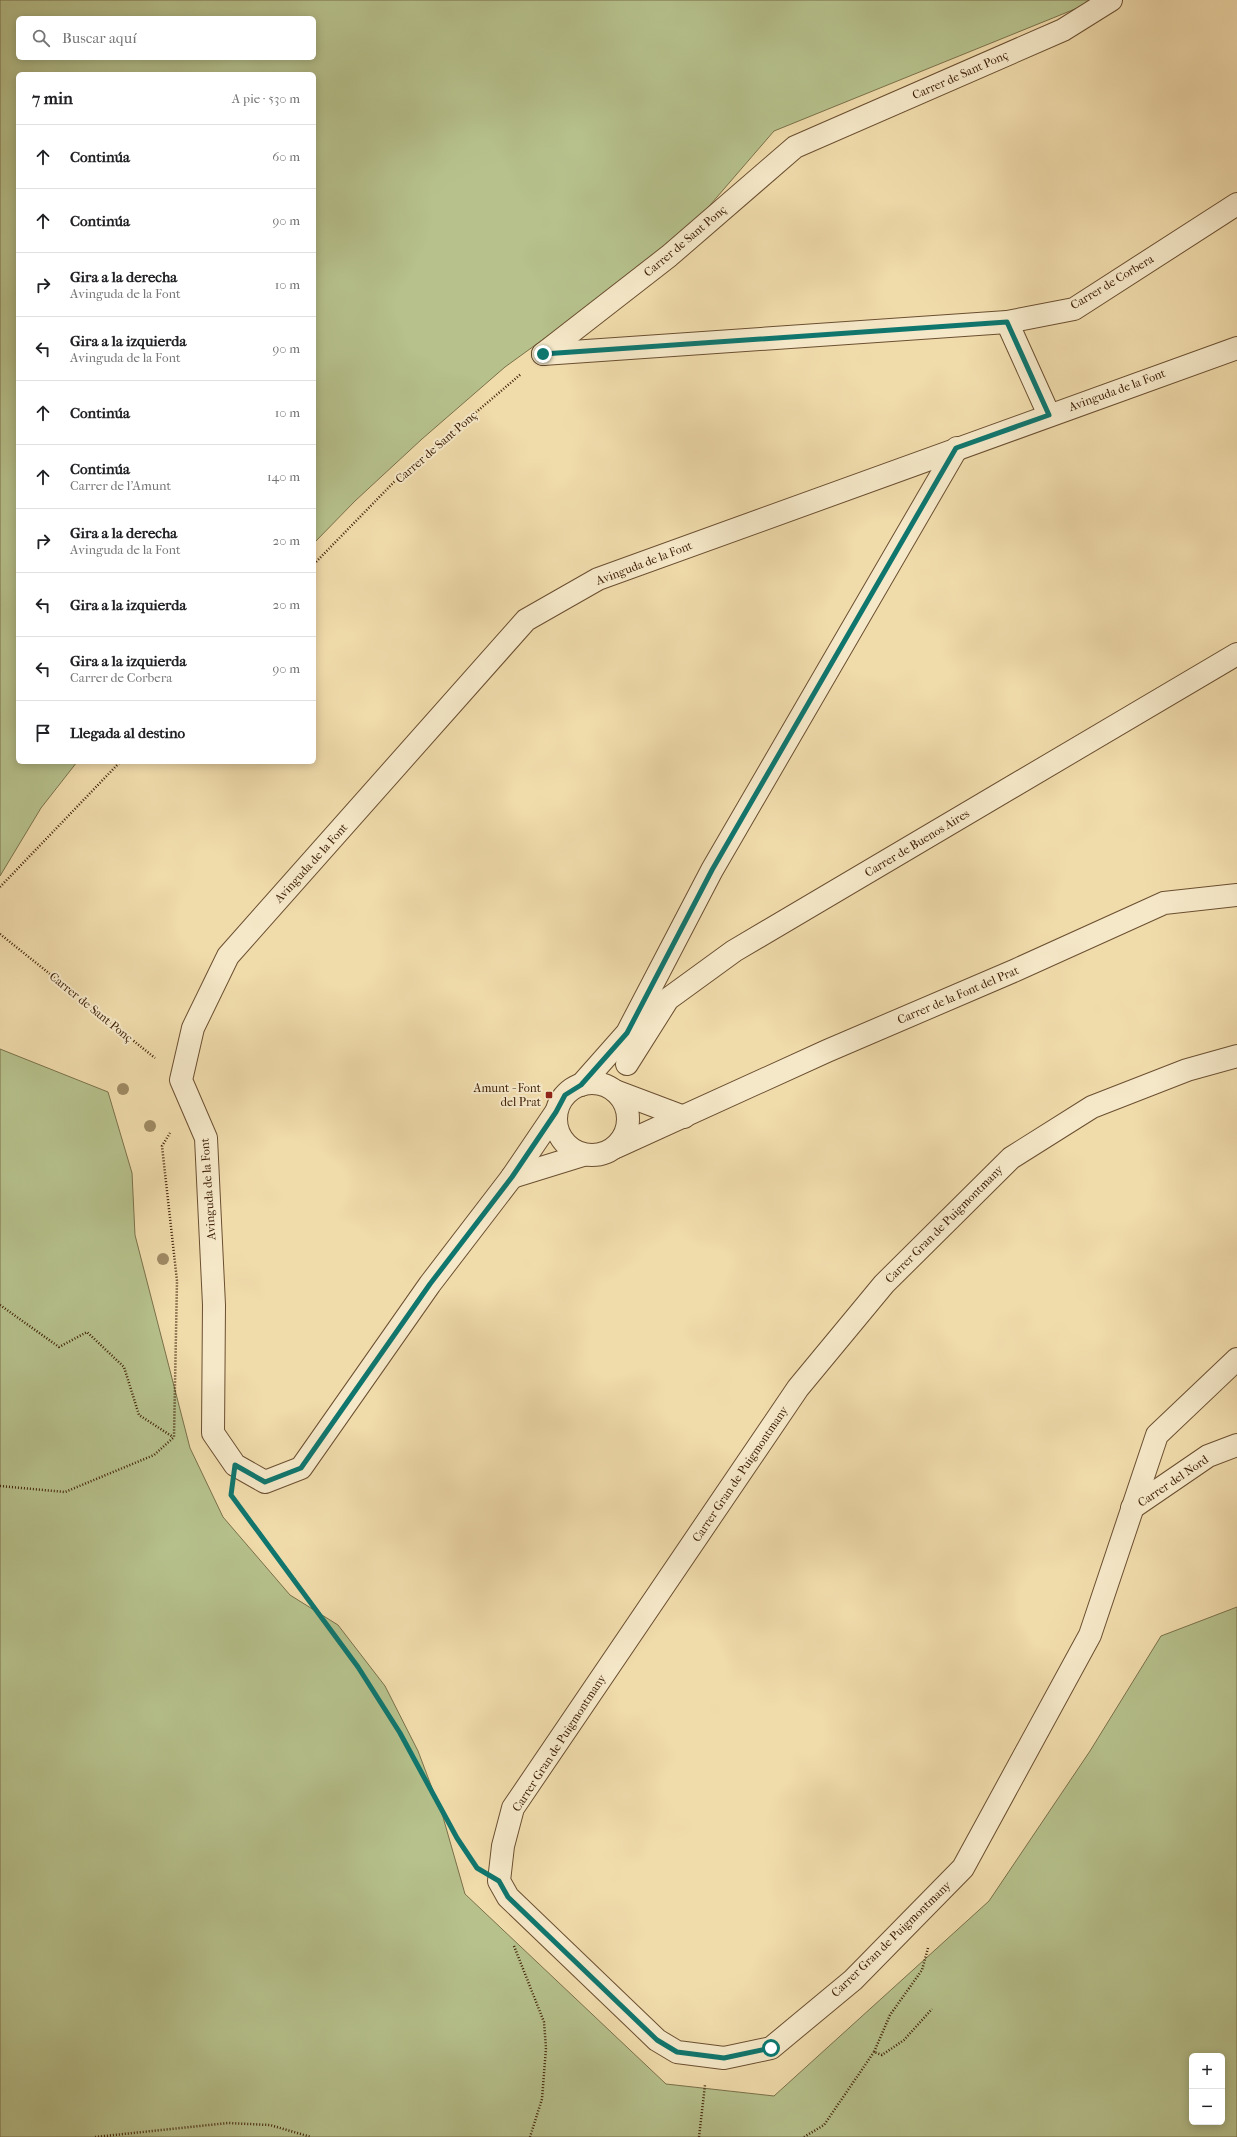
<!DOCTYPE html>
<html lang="es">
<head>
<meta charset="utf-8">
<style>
  body { margin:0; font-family:"IM FELL French Canon",serif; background:#f6f6f6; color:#202124 }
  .controls { position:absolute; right:12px; bottom:12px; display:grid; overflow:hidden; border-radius:6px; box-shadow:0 2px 10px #0003 }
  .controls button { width:36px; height:36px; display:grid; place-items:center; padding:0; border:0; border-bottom:1px solid #e0e0e0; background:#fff; color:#202124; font:20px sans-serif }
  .stop { position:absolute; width:12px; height:12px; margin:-9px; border:3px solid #0f766e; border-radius:50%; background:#fff }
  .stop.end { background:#0f766e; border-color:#fff; box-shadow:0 1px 4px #0008 }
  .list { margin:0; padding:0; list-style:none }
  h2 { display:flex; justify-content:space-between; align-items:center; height:52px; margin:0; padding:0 16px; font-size:17px }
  h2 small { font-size:13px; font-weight:400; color:#757577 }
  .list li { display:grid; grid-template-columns:26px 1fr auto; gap:12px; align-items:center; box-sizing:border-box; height:64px; padding:0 16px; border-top:1px solid #e0e0e0 }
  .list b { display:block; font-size:15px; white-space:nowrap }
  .list p { margin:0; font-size:13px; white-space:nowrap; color:#757577 }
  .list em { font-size:13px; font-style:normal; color:#757577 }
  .icon { flex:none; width:22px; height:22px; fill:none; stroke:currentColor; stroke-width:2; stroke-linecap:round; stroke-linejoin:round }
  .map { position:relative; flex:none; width:1237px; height:2137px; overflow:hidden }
  .search { position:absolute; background:#fff; box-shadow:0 2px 10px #0003; left:16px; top:16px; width:300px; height:44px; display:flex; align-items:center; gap:10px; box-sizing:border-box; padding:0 14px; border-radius:6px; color:#757577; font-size:15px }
  .panel { position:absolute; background:#fff; box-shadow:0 2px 10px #0003; left:16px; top:72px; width:300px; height:692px; border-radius:6px }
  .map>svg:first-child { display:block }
</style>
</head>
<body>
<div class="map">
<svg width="1237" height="2137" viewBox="0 0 1237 2137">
  <rect width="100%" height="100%" fill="#f0dbab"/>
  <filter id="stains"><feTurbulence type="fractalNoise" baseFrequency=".005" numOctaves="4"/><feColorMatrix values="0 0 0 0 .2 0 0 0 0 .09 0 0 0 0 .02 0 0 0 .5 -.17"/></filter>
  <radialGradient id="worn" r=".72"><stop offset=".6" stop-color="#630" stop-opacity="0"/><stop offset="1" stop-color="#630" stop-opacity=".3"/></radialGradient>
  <!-- green -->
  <g fill="#b6c18c" stroke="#7a704a" fill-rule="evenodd">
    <path d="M 0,0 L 1089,0 L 1080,7 L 774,131 L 679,241 L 505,367 L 422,439 L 355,501 L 314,543 L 314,74 L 18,74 L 18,762 L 77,762 L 41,808 L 0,876 ZM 18,18 L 314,18 L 314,58 L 18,58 Z"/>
    <path d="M 0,1049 L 108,1092 L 132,1173 L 135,1235 L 190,1448 L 223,1517 L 290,1595 L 338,1625 L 385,1686 L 418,1751 L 443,1817 L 465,1894 L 666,2084 L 774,2096 L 989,1901 L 1090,1751 L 1161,1636 L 1237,1607 L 1237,2137 L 0,2137 ZM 1192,2056 L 1222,2056 L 1222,2122 L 1192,2122 Z"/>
  </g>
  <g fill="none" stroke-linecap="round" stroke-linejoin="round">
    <defs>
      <g id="minor">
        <path d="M 1007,322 L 1049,415"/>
        <path d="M 543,354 L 1007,322 L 1074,309 L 1237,204"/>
        <path d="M 543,354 L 669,256 L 795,147 L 1063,30 L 1111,0"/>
        <path d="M 1237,1056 L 1187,1070 L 1092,1107 L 1011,1158 L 884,1284 L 798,1388 L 513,1808 L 503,1846 L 499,1881 L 508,1897 L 657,2040 L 677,2052 L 724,2058 L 771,2048 L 853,1980 L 963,1868 L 1090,1635 L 1157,1435 L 1237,1359"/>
        <path d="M 627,1064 L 668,999 L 734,951 L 1237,654"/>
        <circle cx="592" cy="1119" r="36"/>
        <path d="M 581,1085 L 627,1033 L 712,870 L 957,448"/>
        <path d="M 615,1091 L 684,1117"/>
        <path d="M 556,1112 L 512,1177 L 430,1284 L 301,1468 L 265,1482 L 235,1465 L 213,1433 L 214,1305 L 206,1138 L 181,1080 L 193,1028 L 228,956 L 526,620 L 598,579 L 1237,348"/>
        <path d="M 616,1147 L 827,1051 L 1016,970 L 1164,903 L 1237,895"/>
        <path d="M 512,1177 L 583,1155"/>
        <path d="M 1132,1508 L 1208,1456 L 1237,1445"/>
      </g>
    </defs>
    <!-- minor casing -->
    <use href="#minor" stroke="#6b4f31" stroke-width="24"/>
    <!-- path -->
    <g stroke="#3f2008" stroke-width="2.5" stroke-dasharray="1 2" stroke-linecap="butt">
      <path d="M 314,564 L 394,482 L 521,374"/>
      <path d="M 0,887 L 120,762"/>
      <path d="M 0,934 L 155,1058"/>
      <path d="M 0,1305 L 59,1347 L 87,1332 L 124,1367 L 139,1415 L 173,1437"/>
      <path d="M 0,1486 L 65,1492 L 154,1455 L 174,1437 L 177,1281 L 162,1146 L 170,1133"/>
      <path d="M 237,1502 C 292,1577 350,1651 399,1732 C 424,1773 443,1818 470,1858"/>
      <path d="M 514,1946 L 544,2022 L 546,2048 L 542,2099 L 530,2137"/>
      <path d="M 928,1948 L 922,1970 L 890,2015 L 874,2052 L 882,2055 L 904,2040 L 932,2009"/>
      <path d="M 95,2137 L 228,2123 L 270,2125 L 311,2137"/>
      <path d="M 699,2137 L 705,2085"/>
      <path d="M 804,2137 L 824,2125 L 874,2052"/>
    </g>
    <!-- minor -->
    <use href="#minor" stroke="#f5e8c8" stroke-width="22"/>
  </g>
  <!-- trees -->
  <g fill="#9f8a64">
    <circle cx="123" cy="1089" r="6"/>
    <circle cx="150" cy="1126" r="6"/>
    <circle cx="163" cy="1259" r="6"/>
  </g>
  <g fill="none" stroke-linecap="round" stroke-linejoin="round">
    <!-- route -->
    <path stroke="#0f766e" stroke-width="5" d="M 543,354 L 1007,322 L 1049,415 L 956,448 L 712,870 L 627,1033 L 581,1085 L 565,1095 L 556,1112 L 512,1177 L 430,1284 L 301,1468 L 265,1482 L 235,1465 L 231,1495 L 358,1667 L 400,1733 L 457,1838 L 477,1868 L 499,1881 L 508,1897 L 657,2040 L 677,2052 L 724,2058 L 771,2048"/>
  </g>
  <!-- markers -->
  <rect fill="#8f2418" stroke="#f5e8c8" stroke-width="1.5" x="545" y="1091" width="8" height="8" rx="2"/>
  <g text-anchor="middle" stroke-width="4" stroke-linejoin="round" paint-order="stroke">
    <!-- street labels -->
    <g font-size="12" fill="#3f2008" stroke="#f5e8c8">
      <text transform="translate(960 75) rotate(-24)" y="4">Carrer de Sant Ponç</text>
      <text transform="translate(685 241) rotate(-40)" y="4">Carrer de Sant Ponç</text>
      <text transform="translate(1112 282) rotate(-31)" y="4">Carrer de Corbera</text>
      <text transform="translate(1117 390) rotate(-20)" y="4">Avinguda de la Font</text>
      <text transform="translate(436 447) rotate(-41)" y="4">Carrer de Sant Ponç</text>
      <text transform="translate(644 563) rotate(-21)" y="4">Avinguda de la Font</text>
      <text transform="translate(917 843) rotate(-31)" y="4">Carrer de Buenos Aires</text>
      <text transform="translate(311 863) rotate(-48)" y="4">Avinguda de la Font</text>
      <text transform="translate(958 995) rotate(-23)" y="4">Carrer de la Font del Prat</text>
      <text transform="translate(91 1007) rotate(39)" y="4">Carrer de Sant Ponç</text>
      <text transform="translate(208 1189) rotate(-94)" y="4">Avinguda de la Font</text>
      <text transform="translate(944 1224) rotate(-45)" y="4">Carrer Gran de Puigmontmany</text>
      <text transform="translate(740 1474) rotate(-56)" y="4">Carrer Gran de Puigmontmany</text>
      <text transform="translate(1173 1481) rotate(-34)" y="4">Carrer del Nord</text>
      <text transform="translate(559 1743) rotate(-57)" y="4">Carrer Gran de Puigmontmany</text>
      <text transform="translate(891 1939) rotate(-44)" y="4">Carrer Gran de Puigmontmany</text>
    </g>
    <!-- poi labels -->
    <g font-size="12" fill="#3f2008" stroke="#f5e8c8" text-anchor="end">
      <text x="541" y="1092">Amunt - Font<tspan x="541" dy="14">del Prat</tspan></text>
    </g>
  </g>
  <rect width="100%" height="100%" filter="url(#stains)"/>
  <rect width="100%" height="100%" fill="url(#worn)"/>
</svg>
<div class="controls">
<button>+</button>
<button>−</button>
</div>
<div class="stop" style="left:771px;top:2048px"></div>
<div class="stop end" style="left:543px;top:354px"></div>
<div class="search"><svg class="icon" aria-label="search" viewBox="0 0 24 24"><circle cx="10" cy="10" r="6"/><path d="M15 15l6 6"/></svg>Buscar aquí</div>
<section class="panel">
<h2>7 min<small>A pie · 530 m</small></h2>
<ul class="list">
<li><svg class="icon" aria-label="ahead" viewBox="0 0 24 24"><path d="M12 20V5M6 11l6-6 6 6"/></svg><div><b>Continúa</b></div><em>60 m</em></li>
<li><svg class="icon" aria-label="ahead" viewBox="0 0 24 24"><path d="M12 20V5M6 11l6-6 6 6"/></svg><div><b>Continúa</b></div><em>90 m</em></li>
<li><svg class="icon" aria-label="right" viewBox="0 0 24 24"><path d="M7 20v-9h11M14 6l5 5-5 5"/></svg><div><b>Gira a la derecha</b><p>Avinguda de la Font</p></div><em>10 m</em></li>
<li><svg class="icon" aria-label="left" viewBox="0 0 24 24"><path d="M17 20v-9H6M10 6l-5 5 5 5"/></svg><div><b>Gira a la izquierda</b><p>Avinguda de la Font</p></div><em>90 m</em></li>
<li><svg class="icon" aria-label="ahead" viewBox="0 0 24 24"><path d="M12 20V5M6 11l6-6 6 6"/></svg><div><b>Continúa</b></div><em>10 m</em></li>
<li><svg class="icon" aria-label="ahead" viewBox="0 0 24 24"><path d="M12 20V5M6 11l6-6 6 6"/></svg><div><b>Continúa</b><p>Carrer de l'Amunt</p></div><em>140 m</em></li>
<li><svg class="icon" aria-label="right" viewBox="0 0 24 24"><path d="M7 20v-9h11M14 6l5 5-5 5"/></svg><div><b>Gira a la derecha</b><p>Avinguda de la Font</p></div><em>20 m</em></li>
<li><svg class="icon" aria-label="left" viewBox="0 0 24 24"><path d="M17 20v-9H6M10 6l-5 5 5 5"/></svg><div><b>Gira a la izquierda</b></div><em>20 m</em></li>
<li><svg class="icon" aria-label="left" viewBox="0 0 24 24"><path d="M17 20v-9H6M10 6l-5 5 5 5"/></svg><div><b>Gira a la izquierda</b><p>Carrer de Corbera</p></div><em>90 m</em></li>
<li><svg class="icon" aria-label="arrive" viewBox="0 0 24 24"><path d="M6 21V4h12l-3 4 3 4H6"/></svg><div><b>Llegada al destino</b></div></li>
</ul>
</section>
</div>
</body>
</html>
